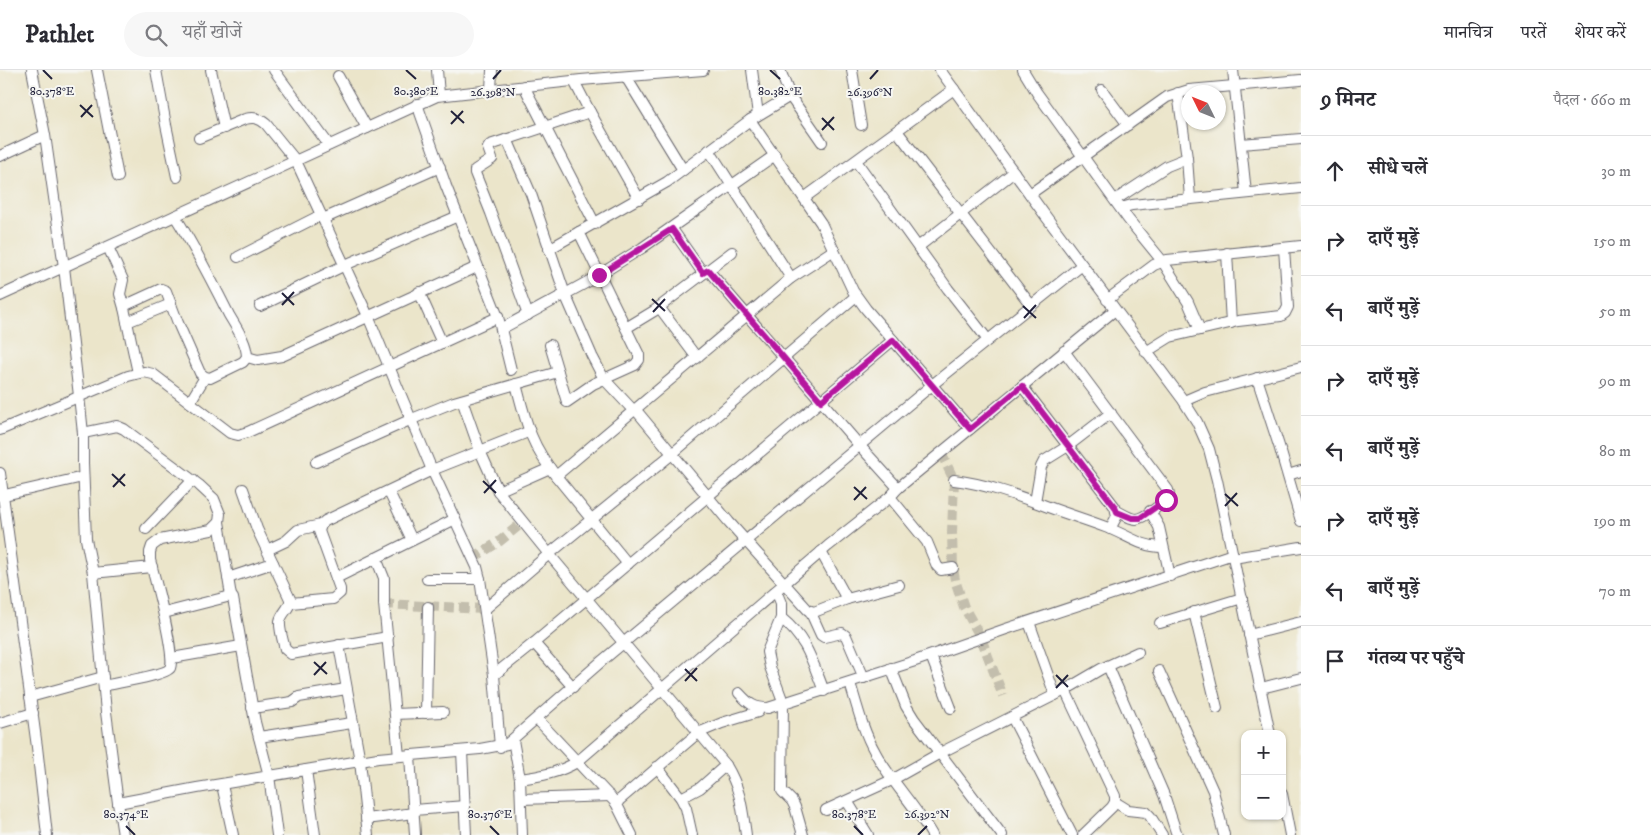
<!DOCTYPE html>
<html lang="hi">
<head>
<meta charset="utf-8">
<style>
  body { margin:0; font-family:"IM FELL DW Pica","Noto Serif Devanagari",serif; background:#f7f7f7; color:#2b2b33 }
  .controls { position:absolute; right:15px; bottom:15px; display:grid; overflow:hidden; border-radius:10px; box-shadow:0 1px 4px #0004 }
  .controls button { width:45px; height:45px; display:grid; place-items:center; padding:0; border:0; border-bottom:1px solid #e1e1e2; background:#fff; color:#2b2b33; font:25px sans-serif }
  .compass { position:absolute; left:1181px; top:15px; width:45px; height:45px; border-radius:50%; background:#fff; box-shadow:0 1px 4px #0004; rotate:313deg }
  .stop { position:absolute; width:15px; height:15px; margin:-11px; border:4px solid #b5179e; border-radius:50%; background:#fff }
  .stop.end { background:#b5179e; border-color:#fff; box-shadow:0 1px 5px #0008 }
  .list { margin:0; padding:0; list-style:none }
  h2 { display:flex; justify-content:space-between; align-items:center; height:65px; margin:0; padding:0 20px; font-size:21px }
  h2 small { font-size:16px; font-weight:400; color:#7c7c81 }
  .list li { display:grid; grid-template-columns:32px 1fr auto; gap:15px; align-items:center; box-sizing:border-box; height:70px; padding:0 20px; border-top:1px solid #e1e1e2 }
  .list b { display:block; font-size:19px; white-space:nowrap }
  .list em { font-size:16px; font-style:normal; color:#7c7c81 }
  .icon { flex:none; width:28px; height:28px; fill:none; stroke:currentColor; stroke-width:2; stroke-linecap:round; stroke-linejoin:round }
  .map { position:relative; flex:none; width:1301px; height:765px; overflow:hidden }
  header { display:flex; align-items:center; gap:30px; box-sizing:border-box; height:70px; padding:0 25px; background:#fff; border-bottom:1px solid #e1e1e2 }
  header strong { font-size:24px }
  nav { display:flex; gap:28px; margin-inline-start:auto; font-size:18px }
  .search { width:350px; height:45px; background:#f7f7f7; display:flex; align-items:center; gap:12px; box-sizing:border-box; padding:0 18px; border-radius:28px; color:#7c7c81; font-size:19px }
  main { display:flex }
  aside { flex:1; background:#fff }
  .map>svg:first-child { display:block }
</style>
</head>
<body>
<header>
<strong>Pathlet</strong>
<div class="search"><svg class="icon" aria-label="search" viewBox="0 0 24 24"><circle cx="10" cy="10" r="6"/><path d="M15 15l6 6"/></svg>यहाँ खोजें</div>
<nav><a>मानचित्र</a><a>परतें</a><a>शेयर करें</a></nav>
</header>
<main>
<div class="map">
<svg width="1301" height="765" viewBox="0 0 1301 765">
  <rect width="100%" height="100%" fill="#f6f6f2"/>
  <filter id="ink" filterUnits="userSpaceOnUse"><feTurbulence type="fractalNoise" baseFrequency=".02" numOctaves="2"/><feDisplacementMap in="SourceGraphic" scale="10" xChannelSelector="R" yChannelSelector="G"/><feConvolveMatrix kernelMatrix="1 2 1 2 8 2 1 2 1" color-interpolation-filters="sRGB"/></filter>
  <filter id="wash" filterUnits="userSpaceOnUse"><feTurbulence type="fractalNoise" baseFrequency=".0096" numOctaves="4" result="noise"/><feDisplacementMap in="SourceGraphic" scale="20" xChannelSelector="R" yChannelSelector="G"/><feGaussianBlur stdDeviation="1.12" result="paint"/><feColorMatrix in="noise" values="0 0 0 0 0 0 0 0 0 0 0 0 0 0 0 0 0 1.4 0 .05"/><feComposite in="paint" operator="in"/></filter>
  <g filter="url(#wash)">
    <rect width="100%" height="100%" fill="#ebe5ca"/>
  </g>
  <g filter="url(#ink)">
    <g fill="none" stroke-linecap="round" stroke-linejoin="round">
      <!-- minor-tunnel -->
      <g stroke="#c3bead" stroke-width="10" stroke-dasharray="10 5" stroke-linecap="butt">
        <path d="M 941,383 L 954,410 L 952,463 L 953,498 L 955,510 L 964,537 L 981,568 L 1003,626"/>
        <path d="M 473,488 L 500,471 L 523,452"/>
        <path d="M 384,534 L 485,539"/>
      </g>
      <defs>
        <g id="minor">
          <path d="M 32,0 L 45,65 L 64,197 L 79,326 L 83,363 L 83,393 L 86,469 L 93,503 L 106,642 L 118,733 L 123,765"/>
          <path d="M 97,0 L 118,107"/>
          <path d="M 156,0 L 166,55 L 177,107"/>
          <path d="M 211,0 L 224,58"/>
          <path d="M 274,0 L 329,75"/>
          <path d="M 437,0 L 439,25"/>
          <path d="M 752,0 L 758,45"/>
          <path d="M 852,0 L 861,55"/>
          <path d="M 940,0 L 1047,148 L 1183,330 L 1197,352 L 1209,379 L 1217,410 L 1270,664"/>
          <path d="M 1023,0 L 1037,23 L 1128,149 L 1163,192 L 1188,232 L 1200,260"/>
          <path d="M 1233,0 L 1246,123"/>
          <path d="M 338,6 L 367,58"/>
          <path d="M 626,7 L 683,100"/>
          <path d="M 574,11 L 590,42 L 639,129"/>
          <path d="M 524,16 L 595,154"/>
          <path d="M 491,20 L 492,0"/>
          <path d="M 1102,20 L 1128,55"/>
          <path d="M 1178,23 L 1187,88 L 1190,129"/>
          <path d="M 790,26 L 822,72"/>
          <path d="M 417,34 L 446,116 L 498,247 L 511,300"/>
          <path d="M 750,50 L 821,153 L 853,221 L 866,239 L 970,359"/>
          <path d="M 897,61 L 1031,235"/>
          <path d="M 199,68 L 245,49 C 254,47 259,48 266,54 L 296,91 L 368,246 L 432,400 L 477,497 L 480,509 L 494,605 L 500,677"/>
          <path d="M 507,69 L 531,124 L 565,224 L 592,286 L 604,309 L 633,340"/>
          <path d="M 1241,74 L 1301,69"/>
          <path d="M 709,80 L 791,208"/>
          <path d="M 0,86 L 45,65"/>
          <path d="M 856,91 L 948,219 L 988,270"/>
          <path d="M 1030,124 L 1167,27 L 1189,20 L 1301,10"/>
          <path d="M 804,128 L 954,19"/>
          <path d="M 1115,130 L 1167,96 L 1187,88"/>
          <path d="M 1121,138 L 1132,135 L 1301,118"/>
          <path d="M 323,149 L 440,97"/>
          <path d="M 672,159 L 703,203"/>
          <path d="M 108,177 L 123,210 L 120,224 L 124,238"/>
          <path d="M 918,177 L 1014,102"/>
          <path d="M 549,179 L 667,112 L 750,50 L 790,26 L 780,0"/>
          <path d="M 1227,183 L 1231,253"/>
          <path d="M 238,187 L 321,145"/>
          <path d="M 708,200 L 860,376 L 898,418"/>
          <path d="M 419,222 L 442,273"/>
          <path d="M 0,226 L 437,26 L 581,10 L 703,0"/>
          <path d="M 1107,230 L 1154,195 L 1167,190 L 1301,176"/>
          <path d="M 260,236 L 345,195 L 458,146"/>
          <path d="M 659,237 L 697,288"/>
          <path d="M 528,245 L 491,143 L 475,103 L 475,100 L 492,89 L 488,78 L 490,75 L 590,42"/>
          <path d="M 127,252 L 171,234"/>
          <path d="M 626,258 L 654,241 L 732,182"/>
          <path d="M 501,259 L 591,210 L 642,178 L 775,85"/>
          <path d="M 550,275 L 567,332 L 593,314 L 635,295 L 639,290 L 639,285 L 579,162"/>
          <path d="M 1064,281 L 1168,420 L 1169,425 C 1166,432 1144,448 1136,449 C 1130,449 1123,444 1117,441"/>
          <path d="M 1146,282 L 1170,267 L 1238,251 L 1281,246 L 1285,243 L 1288,237 L 1284,178"/>
          <path d="M 247,287 L 258,290 L 282,286 L 477,197"/>
          <path d="M 138,303 L 124,238 L 126,235 L 161,219 L 166,221 L 178,253 L 200,303 L 205,307 L 210,308 L 243,292 L 247,287 C 247,273 236,257 229,245 C 212,211 195,178 175,146"/>
          <path d="M 1257,308 L 1280,379 L 1301,451"/>
          <path d="M 516,314 C 526,352 530,374 556,406"/>
          <path d="M 1022,316 L 1115,437 L 1117,446 L 1110,459"/>
          <path d="M 462,330 L 480,381 L 498,421 L 549,484 L 726,695 C 741,720 742,737 746,765"/>
          <path d="M 1184,331 L 1205,322 L 1301,297"/>
          <path d="M 190,332 L 205,307"/>
          <path d="M 635,339 L 729,452 L 808,540 L 814,542 L 847,529 L 899,515"/>
          <path d="M 0,360 L 128,306 L 144,302 L 153,304 L 230,363 L 238,365 L 248,362 L 498,247"/>
          <path d="M 83,363 L 117,356 L 124,359 L 199,415 L 214,429 L 220,444 L 219,452 L 211,460 L 160,470 L 152,476 L 150,482 L 150,490 C 154,505 177,589 170,598 C 166,605 115,613 104,616"/>
          <path d="M 316,392 L 412,349 L 454,332 L 558,302"/>
          <path d="M 0,403 L 37,677 L 47,765"/>
          <path d="M 1288,405 L 1301,401"/>
          <path d="M 954,410 C 985,414 1013,424 1043,435 C 1064,443 1087,450 1108,458 C 1127,465 1141,477 1162,477"/>
          <path d="M 243,419 L 257,459 L 290,529 C 291,538 282,542 280,551 C 279,559 283,571 285,579 L 291,584 L 388,567"/>
          <path d="M 498,421 L 550,398"/>
          <path d="M 389,422 L 412,470"/>
          <path d="M 0,426 L 83,407"/>
          <path d="M 890,427 L 927,472 L 937,496 L 941,500 L 953,498"/>
          <path d="M 1035,432 L 1041,397 L 1044,391 L 1068,376 L 1111,343"/>
          <path d="M 1150,441 L 1159,457 L 1170,506"/>
          <path d="M 219,452 L 231,526"/>
          <path d="M 146,459 L 193,410"/>
          <path d="M 267,480 L 286,471 L 298,460 L 321,455"/>
          <path d="M 821,482 L 847,529"/>
          <path d="M 376,488 L 384,508 L 384,534 L 399,686"/>
          <path d="M 1233,488 L 1301,477"/>
          <path d="M 628,494 L 556,406 L 791,208 L 834,180"/>
          <path d="M 93,503 L 152,497"/>
          <path d="M 228,508 L 273,493"/>
          <path d="M 336,508 L 455,449"/>
          <path d="M 427,509 L 480,509"/>
          <path d="M 776,521 L 781,533 L 781,548 L 767,582 L 770,597 L 783,632 L 782,721 L 792,731 L 795,737 L 803,765"/>
          <path d="M 291,533 L 333,529 L 340,523 L 340,519 L 319,461 L 321,455 L 325,451 L 432,400 L 528,362"/>
          <path d="M 485,539 L 549,484 L 672,384 L 856,226"/>
          <path d="M 1194,542 L 1217,638"/>
          <path d="M 164,543 L 231,526 L 233,528 L 255,652 L 269,706 L 277,765"/>
          <path d="M 811,543 L 821,565 L 824,567 L 842,563 L 846,566 L 864,608"/>
          <path d="M 781,548 C 807,569 812,591 824,621"/>
          <path d="M 1029,552 L 1055,625"/>
          <path d="M 1160,553 L 1242,528"/>
          <path d="M 1249,565 L 1301,552"/>
          <path d="M 339,575 L 360,691 L 368,765"/>
          <path d="M 931,586 L 951,638"/>
          <path d="M 172,588 L 241,576"/>
          <path d="M 1108,596 L 1164,725 L 1177,765"/>
          <path d="M 891,598 L 906,636 L 914,649 L 1002,765"/>
          <path d="M 1159,601 L 1213,721 L 1224,765"/>
          <path d="M 494,605 L 534,573"/>
          <path d="M 850,613 C 857,636 863,661 875,682 C 891,712 915,735 932,765"/>
          <path d="M 573,617 L 534,573 L 893,270"/>
          <path d="M 1261,618 L 1301,608"/>
          <path d="M 1065,620 L 1115,726 L 1115,732 L 1112,737 L 1083,765"/>
          <path d="M 739,623 C 749,634 754,638 768,638 L 915,591 L 1006,559 L 1233,484"/>
          <path d="M 30,627 L 103,607"/>
          <path d="M 252,638 L 292,632 L 299,627 L 346,619"/>
          <path d="M 426,643 L 428,537"/>
          <path d="M 395,644 L 443,642"/>
          <path d="M 1012,647 L 1072,765"/>
          <path d="M 537,649 L 616,733 L 632,765"/>
          <path d="M 0,653 L 33,643"/>
          <path d="M 259,667 L 352,653"/>
          <path d="M 513,670 L 520,709 L 522,765"/>
          <path d="M 462,681 L 466,765"/>
          <path d="M 410,685 L 415,765"/>
          <path d="M 657,697 L 681,728 L 686,738 L 692,765"/>
          <path d="M 306,700 L 315,765"/>
          <path d="M 520,709 C 541,706 558,703 577,692 L 828,476 L 890,427 L 898,418 L 1115,240"/>
          <path d="M 222,715 L 233,765"/>
          <path d="M 1282,724 L 1290,765"/>
          <path d="M 681,728 L 700,718 L 726,695"/>
          <path d="M 522,729 L 610,726"/>
          <path d="M 847,731 L 868,765"/>
          <path d="M 1115,732 L 1128,740 L 1146,742 L 1150,746 L 1162,765"/>
          <path d="M 118,733 L 197,718 L 378,688 L 480,679 L 507,674 L 603,590 L 932,315 L 1082,195"/>
          <path d="M 616,733 L 698,663 L 722,653 L 758,642"/>
          <path d="M 414,740 L 465,736"/>
          <path d="M 826,740 L 892,710 L 940,683 L 1065,620 L 1101,599 L 1138,582"/>
          <path d="M 366,749 L 414,743"/>
        </g>
      </defs>
      <!-- minor casing -->
      <use href="#minor" stroke="#68666d" stroke-width="12"/>
      <!-- minor -->
      <use href="#minor" stroke="#fff" stroke-width="10"/>
    </g>
  </g>
  <g fill="none" stroke-linecap="round" stroke-linejoin="round" filter="url(#ink)">
    <!-- route -->
    <path stroke="#b5179e" stroke-width="6" d="M 599,205 L 672,159 L 703,203 L 708,200 L 821,331 L 893,270 L 970,359 L 1022,316 L 1115,437 L 1117,442 L 1132,448 L 1140,448 L 1166,430"/>
  </g>
  <!-- ticks -->
  <path fill="none" stroke="#22223b" stroke-width="2" d="M 43,0 L 52,9M 406,0 L 416,9M 770,0 L 780,9M 493,9 L 501,0M 870,9 L 878,0M 80,35 L 93,47M 451,41 L 464,53M 81,47 L 92,35M 822,48 L 834,60M 451,54 L 463,41M 822,60 L 834,47M 282,223 L 294,235M 652,229 L 665,241M 282,235 L 294,222M 1023,236 L 1036,248M 653,242 L 665,229M 1024,248 L 1036,235M 112,404 L 125,416M 483,411 L 496,423M 113,417 L 125,404M 854,417 L 867,429M 484,423 L 496,410M 1225,424 L 1238,436M 854,430 L 866,417M 1225,436 L 1237,423M 314,592 L 327,604M 685,599 L 697,611M 314,605 L 326,592M 1056,605 L 1068,617M 685,611 L 697,598M 1056,618 L 1068,605M 126,756 L 135,765M 490,756 L 499,765M 854,756 L 863,765M 918,765 L 927,756"/>
  <g font-size="12" text-anchor="middle" fill="#22223b" stroke="#f6f6f2" stroke-width="4" stroke-linejoin="round" paint-order="stroke">
    <text x="52" y="25">80.378°E</text>
    <text x="416" y="25">80.380°E</text>
    <text x="780" y="25">80.382°E</text>
    <text x="493" y="26">26.398°N</text>
    <text x="870" y="26">26.396°N</text>
    <text x="927" y="748">26.392°N</text>
    <text x="126" y="748">80.374°E</text>
    <text x="490" y="748">80.376°E</text>
    <text x="854" y="748">80.378°E</text>
  </g>
</svg>
<div class="controls">
<button>+</button>
<button>−</button>
</div>
<svg class="compass" viewBox="-18 -18 36 36"><path d="M0-13l5 13h-10z" fill="#e53935"/><path d="M0 13l5-13h-10z" fill="#7c7c81"/></svg>
<div class="stop" style="left:1166px;top:430px"></div>
<div class="stop end" style="left:599px;top:205px"></div>
</div>
<aside>
<h2>9 मिनट<small>पैदल · 660 m</small></h2>
<ul class="list">
<li><svg class="icon" aria-label="ahead" viewBox="0 0 24 24"><path d="M12 20V5M6 11l6-6 6 6"/></svg><div><b>सीधे चलें</b></div><em>30 m</em></li>
<li><svg class="icon" aria-label="right" viewBox="0 0 24 24"><path d="M7 20v-9h11M14 6l5 5-5 5"/></svg><div><b>दाएँ मुड़ें</b></div><em>150 m</em></li>
<li><svg class="icon" aria-label="left" viewBox="0 0 24 24"><path d="M17 20v-9H6M10 6l-5 5 5 5"/></svg><div><b>बाएँ मुड़ें</b></div><em>50 m</em></li>
<li><svg class="icon" aria-label="right" viewBox="0 0 24 24"><path d="M7 20v-9h11M14 6l5 5-5 5"/></svg><div><b>दाएँ मुड़ें</b></div><em>90 m</em></li>
<li><svg class="icon" aria-label="left" viewBox="0 0 24 24"><path d="M17 20v-9H6M10 6l-5 5 5 5"/></svg><div><b>बाएँ मुड़ें</b></div><em>80 m</em></li>
<li><svg class="icon" aria-label="right" viewBox="0 0 24 24"><path d="M7 20v-9h11M14 6l5 5-5 5"/></svg><div><b>दाएँ मुड़ें</b></div><em>190 m</em></li>
<li><svg class="icon" aria-label="left" viewBox="0 0 24 24"><path d="M17 20v-9H6M10 6l-5 5 5 5"/></svg><div><b>बाएँ मुड़ें</b></div><em>70 m</em></li>
<li><svg class="icon" aria-label="arrive" viewBox="0 0 24 24"><path d="M6 21V4h12l-3 4 3 4H6"/></svg><div><b>गंतव्य पर पहुँचे</b></div></li>
</ul>
</aside>
</main>
</body>
</html>
